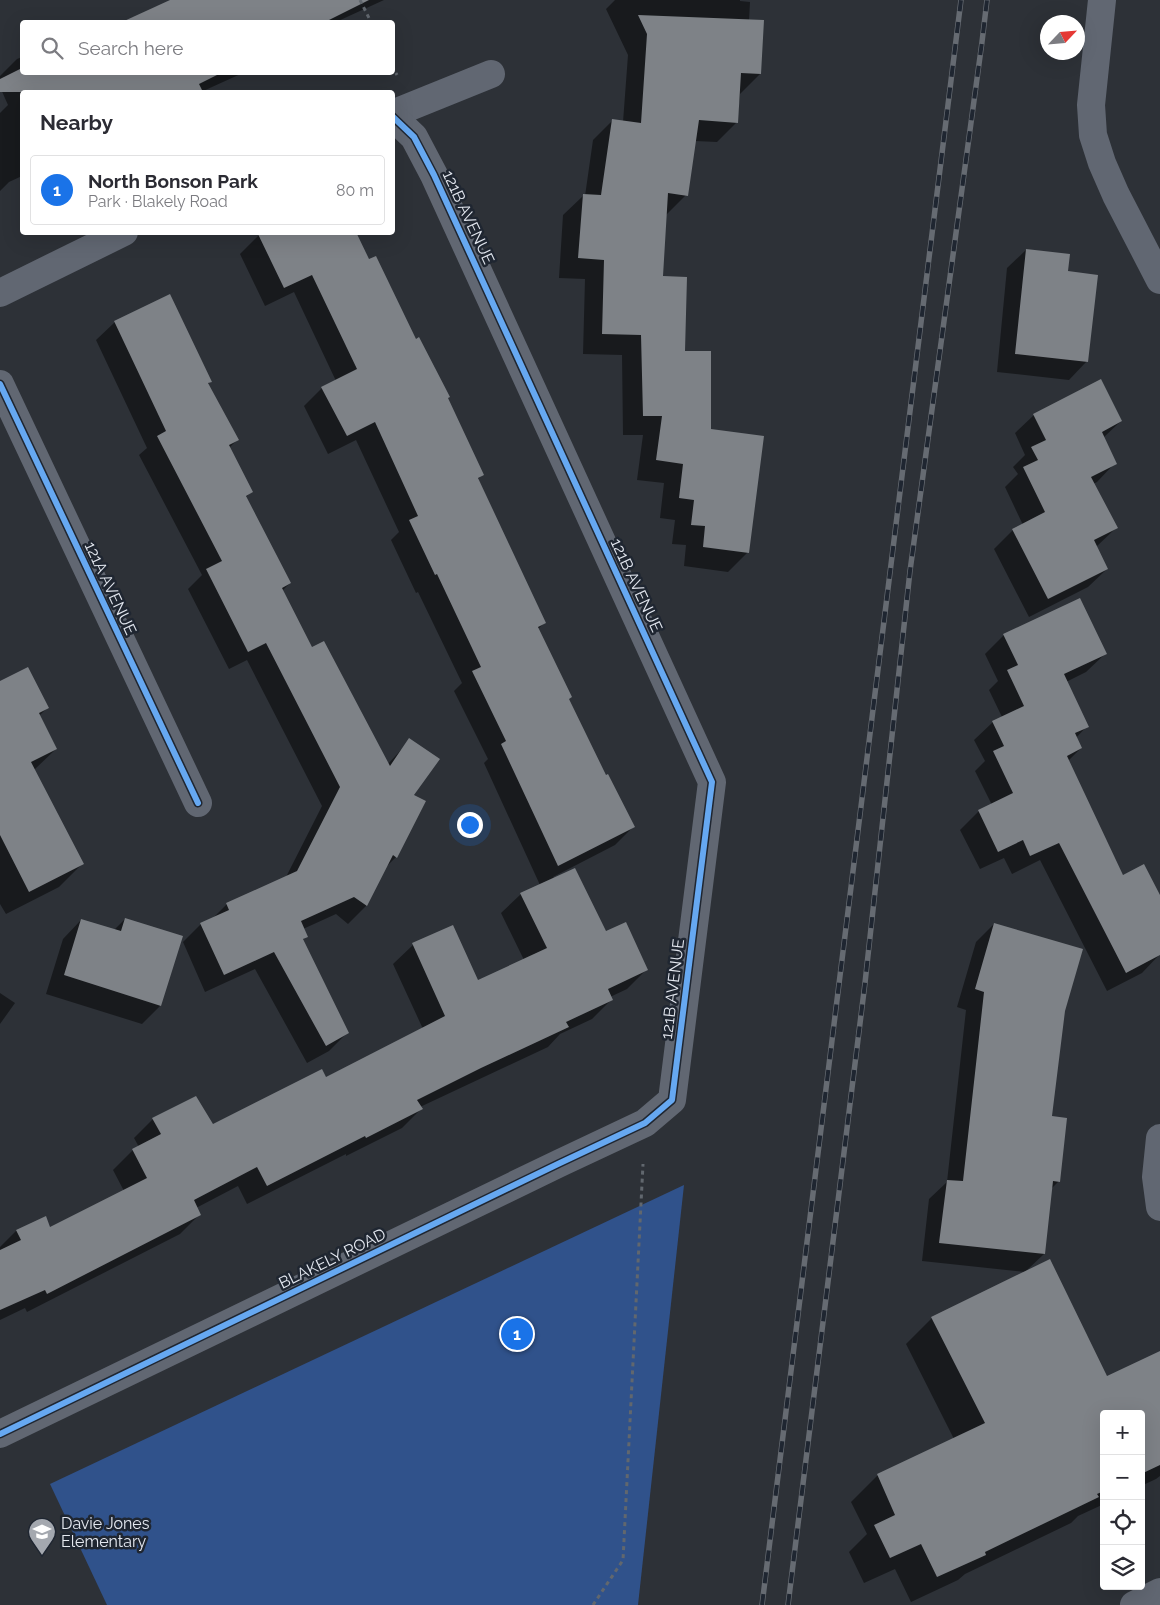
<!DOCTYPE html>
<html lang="en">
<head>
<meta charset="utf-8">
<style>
  body { margin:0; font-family:Raleway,sans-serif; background:#f7f7f7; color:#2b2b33 }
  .controls { position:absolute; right:15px; bottom:15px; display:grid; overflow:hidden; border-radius:5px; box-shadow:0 5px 20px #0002 }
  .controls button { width:45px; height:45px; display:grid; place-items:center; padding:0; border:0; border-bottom:1px solid #e1e1e2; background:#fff; color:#2b2b33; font:25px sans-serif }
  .compass { position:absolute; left:1040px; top:15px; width:45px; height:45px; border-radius:50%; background:#fff; box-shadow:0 5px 20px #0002; rotate:64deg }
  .you { position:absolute; left:469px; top:824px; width:18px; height:18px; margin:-12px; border:4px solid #fff; border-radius:50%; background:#1a73e8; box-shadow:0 0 0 8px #1a73e833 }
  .badge { display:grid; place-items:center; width:32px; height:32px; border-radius:50%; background:#1a73e8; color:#fff; font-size:16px; font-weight:700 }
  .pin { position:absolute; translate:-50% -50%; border:2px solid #fff; box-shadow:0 1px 5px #0006 }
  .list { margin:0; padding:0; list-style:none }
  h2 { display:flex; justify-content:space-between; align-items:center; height:65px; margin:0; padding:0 20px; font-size:21px }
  h2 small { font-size:16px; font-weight:400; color:#7c7c81 }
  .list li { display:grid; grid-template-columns:32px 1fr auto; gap:15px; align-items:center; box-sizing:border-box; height:70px; margin:0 10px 10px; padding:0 10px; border:1px solid #e1e1e2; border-radius:5px }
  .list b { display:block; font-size:19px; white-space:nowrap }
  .list p { margin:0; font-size:16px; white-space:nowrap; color:#7c7c81 }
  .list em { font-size:16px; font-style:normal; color:#7c7c81 }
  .icon { flex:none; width:28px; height:28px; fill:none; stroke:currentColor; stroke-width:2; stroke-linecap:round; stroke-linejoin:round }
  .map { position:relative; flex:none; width:1160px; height:1605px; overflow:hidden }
  .search { position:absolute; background:#fff; box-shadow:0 5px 20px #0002; left:20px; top:20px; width:375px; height:55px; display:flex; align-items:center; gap:12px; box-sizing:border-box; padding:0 18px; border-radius:5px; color:#7c7c81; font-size:19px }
  .panel { position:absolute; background:#fff; box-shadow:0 5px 20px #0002; left:20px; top:90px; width:375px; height:145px; border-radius:5px }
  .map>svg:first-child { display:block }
</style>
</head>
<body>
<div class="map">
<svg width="1160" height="1605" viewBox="0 0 1160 1605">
  <rect width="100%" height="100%" fill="#2d3137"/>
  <!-- green -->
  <path fill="#30528b" d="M 684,1185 L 638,1605 L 107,1605 L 50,1484 Z"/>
  <!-- shadow -->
  <g fill="#0007">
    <path d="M 191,0 L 384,0 L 336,22 L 125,22 L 162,5 Z"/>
    <path d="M 615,0 L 740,0 L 740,1 L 750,2 L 749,21 L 760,74 L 740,94 L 737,122 L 717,142 L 695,141 L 686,195 L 666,215 L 662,277 L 684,352 L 748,552 L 728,572 L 684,566 L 686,545 L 672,544 L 675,520 L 660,518 L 664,483 L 637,480 L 643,435 L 623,435 L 622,355 L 583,354 L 585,279 L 559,278 L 563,215 L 583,196 L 585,196 L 593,140 L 613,120 L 623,122 L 628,55 L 606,9 Z"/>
    <path d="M 22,57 L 22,72 L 245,72 L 201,92 L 22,92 L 22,176 L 9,182 L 0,191 L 0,113 L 8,105 L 0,87 L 0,76 L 17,59 Z"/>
    <path d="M 259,235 L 369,261 L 446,398 L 482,475 L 478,479 L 544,623 L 538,629 L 568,699 L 605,777 L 633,827 L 615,845 L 553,877 L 606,933 L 646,970 L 627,989 L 610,997 L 611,1000 L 592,1019 L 560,1034 L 548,1047 L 420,1107 L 421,1109 L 402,1128 L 346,1156 L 346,1154 L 247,1204 L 238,1186 L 196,1208 L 199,1215 L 180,1234 L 27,1312 L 25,1308 L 0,1320 L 0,1247 L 16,1231 L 45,1218 L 49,1229 L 124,1191 L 113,1170 L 133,1150 L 139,1147 L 134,1138 L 153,1119 L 213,1125 L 325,1078 L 423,1029 L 393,964 L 413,945 L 453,927 L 478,982 L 524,960 L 501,913 L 521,894 L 540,885 L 484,763 L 488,759 L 454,691 L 462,683 L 418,592 L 416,593 L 391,540 L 399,532 L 356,440 L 328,454 L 304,406 L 322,388 L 336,381 L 294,292 L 265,306 L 240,254 Z"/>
    <path d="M 1026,250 L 1067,273 L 1087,361 L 1069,380 L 997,372 L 1007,268 Z"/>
    <path d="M 115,322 L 210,381 L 208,384 L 237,440 L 229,448 L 251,492 L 245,498 L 290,583 L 282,591 L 311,649 L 388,764 L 410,740 L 413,796 L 396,857 L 385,868 L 366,906 L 348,924 L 336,914 L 303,929 L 306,936 L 302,941 L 347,1033 L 329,1051 L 307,1063 L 255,969 L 205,992 L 183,942 L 201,924 L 212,919 L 227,904 L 286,877 L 322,806 L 247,660 L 229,669 L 188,589 L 202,575 L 139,455 L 147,448 L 96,340 Z"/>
    <path d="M 1034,415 L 1121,421 L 1103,438 L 1115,463 L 1097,482 L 1093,484 L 1116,528 L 1096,547 L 1107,569 L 1088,587 L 1029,617 L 994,549 L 1013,530 L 1023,525 L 1005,487 L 1018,474 L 1013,467 L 1025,455 L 1015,433 Z"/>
    <path d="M 1004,635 L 1105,654 L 1086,672 L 1066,682 L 1087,726 L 1076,738 L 1081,748 L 1068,761 L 1123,876 L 1160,898 L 1160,954 L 1142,973 L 1107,991 L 1040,860 L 1012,874 L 1004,858 L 980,869 L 960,830 L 979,811 L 992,805 L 975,771 L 985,761 L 974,740 L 993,722 L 1002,717 L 989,690 L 998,681 L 985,654 Z"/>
    <path d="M 0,682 L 47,708 L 39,716 L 56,749 L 34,770 L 82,864 L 59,887 L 6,914 L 0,904 Z"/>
    <path d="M 125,919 L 160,1006 L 142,1024 L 46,994 L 63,939 L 81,920 L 114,930 Z"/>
    <path d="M 994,924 L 1064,1011 L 1051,1117 L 1059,1181 L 1051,1189 L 1044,1254 L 1026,1271 L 1107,1378 L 1160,1353 L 1160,1476 L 1156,1479 L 1141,1486 L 1141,1414 L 1104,1414 L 1104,1504 L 1078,1516 L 1071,1523 L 965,1574 L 958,1580 L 911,1602 L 895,1569 L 864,1583 L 849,1552 L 867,1534 L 851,1502 L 877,1476 L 954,1439 L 906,1344 L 932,1318 L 1025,1272 L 922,1261 L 929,1199 L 947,1182 L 966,1010 L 957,1007 L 976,942 Z"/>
    <path d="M 0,993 L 15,1003 L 0,1024 Z"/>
  </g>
  <!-- building -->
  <g fill="#7e8287">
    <path d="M 170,0 L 369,0 L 325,22 L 122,22 Z"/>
    <path d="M 638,15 L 764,20 L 761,74 L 741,73 L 738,123 L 699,120 L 688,196 L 668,193 L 663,276 L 687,277 L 685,351 L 711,351 L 711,429 L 764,436 L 749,553 L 703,547 L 705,526 L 691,525 L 694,500 L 679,498 L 683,464 L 656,460 L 662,416 L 643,416 L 641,335 L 602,334 L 604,260 L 578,258 L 583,194 L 601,195 L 612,119 L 641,123 L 647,34 Z"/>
    <path d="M 22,68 L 22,72 L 223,72 L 199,84 L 203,92 L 0,92 L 0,79 Z"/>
    <path d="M 257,232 L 356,232 L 369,259 L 376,256 L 416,339 L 419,337 L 450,397 L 448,398 L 484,475 L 478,478 L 546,623 L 538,627 L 572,697 L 569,699 L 606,775 L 608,774 L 635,827 L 558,866 L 501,744 L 506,741 L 472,671 L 481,667 L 437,574 L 435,575 L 409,520 L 418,516 L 375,422 L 347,436 L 321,387 L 357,369 L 312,275 L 284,288 Z"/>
    <path d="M 1026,249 L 1070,254 L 1068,271 L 1098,275 L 1088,362 L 1015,354 Z"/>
    <path d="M 170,294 L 212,382 L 208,383 L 239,440 L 229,445 L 253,492 L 246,496 L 291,583 L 282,588 L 312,647 L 324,641 L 390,766 L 409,738 L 440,759 L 414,795 L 426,801 L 397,858 L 393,855 L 367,906 L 354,897 L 301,921 L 308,937 L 303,939 L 349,1033 L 326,1046 L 274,952 L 224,975 L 200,923 L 229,910 L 226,903 L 297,871 L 340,787 L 266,643 L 248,652 L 206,569 L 222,561 L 157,436 L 166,431 L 114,321 Z"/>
    <path d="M 1101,379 L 1122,421 L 1102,432 L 1117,464 L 1091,477 L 1118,528 L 1094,540 L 1108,569 L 1048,599 L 1012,529 L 1045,512 L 1023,467 L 1038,460 L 1031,447 L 1046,440 L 1033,414 Z"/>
    <path d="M 1080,598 L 1107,654 L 1064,674 L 1089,727 L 1075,733 L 1082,748 L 1067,756 L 1123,875 L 1144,864 L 1160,895 L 1160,955 L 1126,973 L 1059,843 L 1030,856 L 1023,840 L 998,852 L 978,810 L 1013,793 L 993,751 L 1004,746 L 992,721 L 1024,706 L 1007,670 L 1018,665 L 1003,634 Z"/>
    <path d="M 28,667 L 49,708 L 39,713 L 57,749 L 31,762 L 84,864 L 29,892 L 0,835 L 0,681 Z"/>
    <path d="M 575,868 L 606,931 L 626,922 L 648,970 L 608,989 L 613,1000 L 566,1022 L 569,1027 L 481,1068 L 417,1100 L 423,1109 L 366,1138 L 365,1136 L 267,1186 L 257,1167 L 194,1200 L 201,1215 L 47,1294 L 45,1290 L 0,1310 L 0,1250 L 21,1240 L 16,1230 L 46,1216 L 50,1227 L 147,1178 L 132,1149 L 161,1134 L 152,1118 L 196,1096 L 213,1124 L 322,1069 L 326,1077 L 445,1016 L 412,943 L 453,925 L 478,980 L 547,948 L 520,893 Z"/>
    <path d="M 125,918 L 183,936 L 161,1006 L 64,975 L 81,919 L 121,931 Z"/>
    <path d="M 994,923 L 1083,949 L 1065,1011 L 1052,1116 L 1067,1118 L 1060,1182 L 1053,1181 L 1045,1254 L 939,1243 L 947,1180 L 963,1181 L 984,992 L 975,989 Z"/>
    <path d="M 1050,1259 L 1107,1376 L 1160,1351 L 1160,1465 L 1141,1474 L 1141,1414 L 1104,1414 L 1104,1491 L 1097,1494 L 1099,1497 L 985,1552 L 986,1555 L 937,1577 L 921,1544 L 890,1558 L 874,1525 L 895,1515 L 877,1474 L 985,1423 L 931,1317 Z"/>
  </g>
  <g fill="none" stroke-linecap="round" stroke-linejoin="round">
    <!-- path -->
    <g stroke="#61676e" stroke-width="3" stroke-dasharray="4 4" stroke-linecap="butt">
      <path d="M 360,0 L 371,22"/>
      <path d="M 392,66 L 397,75"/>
      <path d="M 593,1605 L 623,1560 L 643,1164"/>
    </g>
    <!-- minor -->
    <g stroke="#616772" stroke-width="28">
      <path d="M 1102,0 L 1091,105 L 1093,135 L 1102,163 L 1116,195 L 1160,280"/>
      <path d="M 392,114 L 491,74"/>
      <path d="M 0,293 L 124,232"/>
      <path d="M 0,384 L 198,803"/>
      <path d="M 1160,1138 L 1156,1177 L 1160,1207"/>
      <path d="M 0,1434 L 560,1163 L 645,1123 L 672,1100 L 712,782 L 434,175 L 414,137 L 392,116"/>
      <path d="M 1134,1605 L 1160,1592"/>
    </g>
    <defs>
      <g id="rail">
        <path d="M 762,1605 L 961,0"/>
        <path d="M 788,1605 L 865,983 L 910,571 L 982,42 L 987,0"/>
      </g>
    </defs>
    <!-- rail casing -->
    <use href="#rail" stroke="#666b72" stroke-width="5.5"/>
    <!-- rail -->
    <use href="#rail" stroke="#1f2631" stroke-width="4" stroke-dasharray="11" stroke-linecap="butt"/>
    <defs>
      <g id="cycleway">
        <path d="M 0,384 L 198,803"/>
        <path d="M 0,1434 L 560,1163 L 645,1123 L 672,1100 L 712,782 L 434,175 L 414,137 L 392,116"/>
      </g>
    </defs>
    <!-- cycleway casing -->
    <use href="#cycleway" stroke="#1f2631" stroke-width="9"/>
    <!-- cycleway -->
    <use href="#cycleway" stroke="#66a8f1" stroke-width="6"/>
  </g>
  <!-- icons -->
  <defs>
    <symbol id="school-pin" viewBox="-11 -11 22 30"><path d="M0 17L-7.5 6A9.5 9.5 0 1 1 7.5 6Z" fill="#a4a8af" stroke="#1f2631"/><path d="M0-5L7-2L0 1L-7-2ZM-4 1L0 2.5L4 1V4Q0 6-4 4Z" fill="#fff"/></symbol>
  </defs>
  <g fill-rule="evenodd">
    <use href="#school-pin" x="26" y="1516" width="32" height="43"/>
  </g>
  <g text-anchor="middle" stroke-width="5" stroke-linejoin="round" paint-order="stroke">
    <!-- street labels -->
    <g font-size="16" fill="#e4e8f0" stroke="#1f2631">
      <text transform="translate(469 217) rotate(65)" y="6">121B AVENUE</text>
      <text transform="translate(637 585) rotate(65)" y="6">121B AVENUE</text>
      <text transform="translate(111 588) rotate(65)" y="6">121A AVENUE</text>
      <text transform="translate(672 989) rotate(-83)" y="6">121B AVENUE</text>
      <text transform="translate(332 1258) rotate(-26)" y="6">BLAKELY ROAD</text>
    </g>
    <!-- poi labels -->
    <g font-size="16" fill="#e4e8f0" stroke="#1f2631" text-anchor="start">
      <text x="61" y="1529">Davie Jones<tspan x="61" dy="18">Elementary</tspan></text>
    </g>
  </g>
</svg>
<div class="controls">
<button>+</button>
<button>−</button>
<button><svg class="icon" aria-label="locate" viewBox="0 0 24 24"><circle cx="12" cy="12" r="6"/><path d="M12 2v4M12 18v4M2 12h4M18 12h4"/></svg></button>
<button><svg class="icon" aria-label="layers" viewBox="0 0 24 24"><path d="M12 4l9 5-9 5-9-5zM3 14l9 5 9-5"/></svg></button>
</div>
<svg class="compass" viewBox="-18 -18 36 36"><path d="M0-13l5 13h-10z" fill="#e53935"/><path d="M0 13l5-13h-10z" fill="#7c7c81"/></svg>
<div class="you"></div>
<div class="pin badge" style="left:517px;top:1334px">1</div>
<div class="search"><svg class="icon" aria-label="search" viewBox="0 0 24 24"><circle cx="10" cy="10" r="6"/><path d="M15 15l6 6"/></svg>Search here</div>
<section class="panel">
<h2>Nearby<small></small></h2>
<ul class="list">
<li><span class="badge">1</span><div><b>North Bonson Park</b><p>Park · Blakely Road</p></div><em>80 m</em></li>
</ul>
</section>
</div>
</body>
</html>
